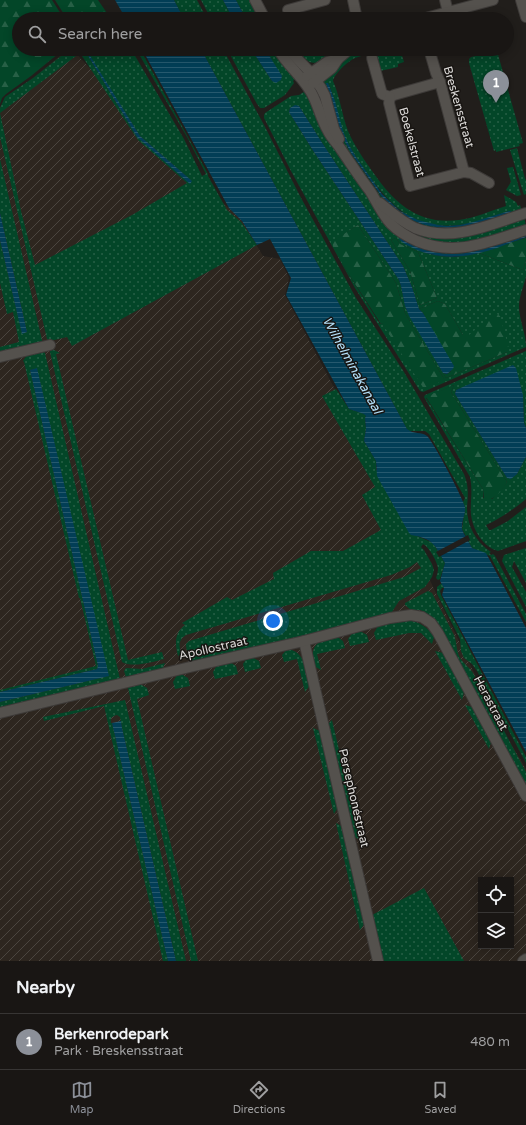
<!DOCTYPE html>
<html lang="en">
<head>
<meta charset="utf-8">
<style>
  body { margin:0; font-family:"Varela Round",sans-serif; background:#262322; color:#f1f3f6 }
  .controls { position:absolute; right:12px; bottom:12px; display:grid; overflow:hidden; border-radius:0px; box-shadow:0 2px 10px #0003 }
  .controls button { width:36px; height:36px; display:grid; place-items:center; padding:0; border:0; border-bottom:1px solid #373534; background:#191614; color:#f1f3f6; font:20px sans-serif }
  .you { position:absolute; left:273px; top:621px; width:14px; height:14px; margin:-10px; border:3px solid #fff; border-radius:50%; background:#1a73e8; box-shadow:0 0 0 6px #1a73e833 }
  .badge { display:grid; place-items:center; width:26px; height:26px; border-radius:50%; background:#8c9099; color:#fff; font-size:13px; font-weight:700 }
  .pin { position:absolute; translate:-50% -33px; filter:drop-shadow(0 1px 2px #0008) }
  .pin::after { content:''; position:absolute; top:21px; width:14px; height:12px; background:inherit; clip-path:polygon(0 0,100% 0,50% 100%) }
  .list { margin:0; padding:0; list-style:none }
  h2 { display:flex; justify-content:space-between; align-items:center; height:52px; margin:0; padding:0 16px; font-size:17px }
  h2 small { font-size:13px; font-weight:400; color:#9f9fa0 }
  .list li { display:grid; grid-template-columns:26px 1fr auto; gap:12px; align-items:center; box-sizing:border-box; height:56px; padding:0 16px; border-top:1px solid #373534 }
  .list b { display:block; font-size:15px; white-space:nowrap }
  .list p { margin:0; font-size:13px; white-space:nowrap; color:#9f9fa0 }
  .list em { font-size:13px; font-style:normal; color:#9f9fa0 }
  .icon { flex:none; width:22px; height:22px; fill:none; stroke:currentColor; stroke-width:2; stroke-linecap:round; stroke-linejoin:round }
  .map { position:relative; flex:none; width:526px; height:961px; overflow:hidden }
  .search { position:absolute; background:#191614; box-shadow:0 2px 10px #0003; left:12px; right:12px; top:12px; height:44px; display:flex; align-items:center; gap:10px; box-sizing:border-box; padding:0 14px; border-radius:22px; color:#9f9fa0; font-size:15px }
  .sheet { height:108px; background:#191614 }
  nav { display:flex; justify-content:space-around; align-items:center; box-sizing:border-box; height:56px; border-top:1px solid #373534; background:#191614; font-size:11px; color:#9f9fa0 }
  nav a { display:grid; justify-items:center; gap:2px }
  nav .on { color:#8c9099 }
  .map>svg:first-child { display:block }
</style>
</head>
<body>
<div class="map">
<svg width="526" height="961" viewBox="0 0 526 961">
  <defs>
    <pattern id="industrial-furrows" width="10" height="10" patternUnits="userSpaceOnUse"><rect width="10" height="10" fill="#2d261f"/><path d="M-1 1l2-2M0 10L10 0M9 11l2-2" fill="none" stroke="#4b453f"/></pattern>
    <pattern id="green-dots" width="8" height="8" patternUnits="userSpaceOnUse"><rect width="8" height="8" fill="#034628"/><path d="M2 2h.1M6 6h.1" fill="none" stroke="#276046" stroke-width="1.8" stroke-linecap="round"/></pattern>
    <pattern id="forest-firs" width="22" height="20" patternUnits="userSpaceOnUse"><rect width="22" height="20" fill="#034628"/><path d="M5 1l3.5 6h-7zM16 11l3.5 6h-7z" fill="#276046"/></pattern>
    <pattern id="water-rules" width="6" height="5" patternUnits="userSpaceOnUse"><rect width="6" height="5" fill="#023e56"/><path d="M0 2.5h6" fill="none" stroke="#26596e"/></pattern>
  </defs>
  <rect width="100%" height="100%" fill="#211e1b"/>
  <!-- industrial -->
  <path fill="url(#industrial-furrows)" fill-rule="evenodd" d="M 68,49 L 72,49 L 193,179 L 239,216 L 263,256 L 280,259 L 289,278 L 285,295 L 376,467 L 496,719 L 526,769 L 526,961 L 0,961 L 0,107 ZM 481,880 L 511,880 L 511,946 L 481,946 Z"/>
  <!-- green -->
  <g fill="url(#green-dots)" fill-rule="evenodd">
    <path d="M 174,0 L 197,0 L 207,19 L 184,19 Z"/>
    <path d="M 201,0 L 223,0 L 233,19 L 211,19 Z"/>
    <path d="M 236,0 L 251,0 L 261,19 L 246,19 Z"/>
    <path d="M 70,49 L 84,49 L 137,137 L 192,181 L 140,136 L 85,49 L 131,49 L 184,139 L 202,176 L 206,174 L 187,137 L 136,49 L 140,49 L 208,174 L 208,176 L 227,210 L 241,222 L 257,245 L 72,346 L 67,337 L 50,341 L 47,339 L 0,137 L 0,108 L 5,97 L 33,78 ZM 80,53 L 138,140 L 187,183 L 132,215 L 35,265 L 21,211 L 0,113 Z"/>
    <path d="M 201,49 L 223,49 L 264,125 L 300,196 L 356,298 L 404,372 L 464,474 C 469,486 468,495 467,508 C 467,526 476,542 491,552 L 489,553 L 491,555 L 493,554 L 495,556 L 526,614 L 526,622 L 490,556 L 472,548 L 462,529 L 465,508 L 463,502 L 465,498 L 429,434 L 425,431 L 409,431 L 407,429 Z"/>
    <path d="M 227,49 L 251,49 L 272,81 L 281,76 L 265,49 L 275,49 L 289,72 L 295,79 L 293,81 L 294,83 L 285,95 L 264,108 L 260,108 L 257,104 Z"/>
    <path d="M 294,49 L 300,52 L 297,49 L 314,49 L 319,56 L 323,53 L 325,57 C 317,63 313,66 304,58 L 302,60 Z"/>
    <path d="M 358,49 L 370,49 L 371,53 C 366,55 360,56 355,58 C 348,61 334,74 333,81 C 340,97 342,115 348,131 C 355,147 365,161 375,175 C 396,205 420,225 459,220 C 475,218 490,211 506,206 L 504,195 L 516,202 L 518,206 L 520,205 L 522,211 L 475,227 L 439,230 L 413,223 L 383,201 L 375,191 L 343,143 L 338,131 L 323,85 C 323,73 349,57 358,49 ZM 328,83 C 336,99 337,117 343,133 C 350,149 360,163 370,177 C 393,209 417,230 459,225 C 476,223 493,216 509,211 L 511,211 L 459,228 L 442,228 L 418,223 L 387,203 L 378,192 L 355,159 L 347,146 L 336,120 L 332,102 L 327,89 Z"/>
    <path d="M 374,49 L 400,49 L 404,62 L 398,64 L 398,67 L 380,71 Z"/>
    <path d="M 497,51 L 523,143 L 519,144 L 520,146 L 496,152 L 496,150 L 494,151 L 469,63 L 469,59 L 471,57 Z"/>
    <path d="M 307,90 L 337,152 L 336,153 L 338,152 L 382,216 L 426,247 L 524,235 C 478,252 446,266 400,238 L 407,245 L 426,253 L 440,256 L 455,257 L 479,253 L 523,270 L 526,260 C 526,265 526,271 526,276 C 524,286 519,296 519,306 C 519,320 526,333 526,347 L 423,392 L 420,391 L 355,288 L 291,171 L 264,118 L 264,115 L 265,113 L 291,96 L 299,95 ZM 299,106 L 321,141 L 403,266 L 412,287 L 419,309 L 438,301 L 445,304 L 463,335 L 469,335 L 507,352 L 446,378 L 406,309 L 401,286 L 399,280 L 312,149 L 289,112 L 290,108 ZM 358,225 L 396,283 L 405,313 L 444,379 L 382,323 L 380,324 L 346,270 L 332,242 ZM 396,238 L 400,244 L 418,252 L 437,298 L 420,305 L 410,271 L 391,240 Z"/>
    <path d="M 517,148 L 525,179 L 526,180 L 526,194 L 524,195 L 510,150 Z"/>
    <path d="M 0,159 L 42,340 L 42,342 L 0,353 L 0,347 L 19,342 L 13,312 L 7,314 L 0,283 L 0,240 L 22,333 L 27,332 L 0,213 Z"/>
    <path d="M 513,167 L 521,195 L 517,196 L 506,190 L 511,182 L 507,168 Z"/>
    <path d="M 385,211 L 422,233 L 524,217 L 526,226 L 474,243 L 436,244 L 405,231 Z"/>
    <path d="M 52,349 L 60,353 L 56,354 L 128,660 L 162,652 L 164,659 C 153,662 132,668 122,662 L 50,352 L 50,350 Z"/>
    <path d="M 43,351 L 45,353 L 120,679 L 119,680 L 0,709 L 0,702 L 108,676 L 37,369 L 30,370 L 98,666 L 97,669 L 0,692 L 0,690 L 96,666 L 80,598 L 79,598 L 24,362 L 23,361 L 27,355 Z"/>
    <path d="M 526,351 L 526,428 L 524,423 L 523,395 L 461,388 L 456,390 L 455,394 L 507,478 L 517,474 L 526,457 L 526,499 C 514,509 501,518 486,525 L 489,530 L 491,530 L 508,521 L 526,507 L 526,541 L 498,551 C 483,547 473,530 471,515 C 470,502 473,491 470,477 L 424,397 L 425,395 ZM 454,385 L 451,392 L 507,482 L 502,489 L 492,499 L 483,498 L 483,489 L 426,398 Z"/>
    <path d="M 336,389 L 349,409 L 365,414 L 366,416 L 365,418 L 366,429 L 364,441 L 376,461 L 376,469 L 415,535 L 433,543 L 445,563 L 440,579 L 438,580 L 436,578 C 437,575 438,572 438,568 C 437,561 429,547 423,544 L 421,547 L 424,550 L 432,564 L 434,570 L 432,577 L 425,587 L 399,601 L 390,615 L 193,662 C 189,657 186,651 186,644 L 189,641 L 404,577 L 419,569 L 421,568 L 417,562 L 410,567 L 391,575 L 186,635 C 178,640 179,646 181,654 L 178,656 C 175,644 174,633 185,625 L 182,623 L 227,597 L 232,600 L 274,579 L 273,573 L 311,551 L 343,551 L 381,530 L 362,495 L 375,487 L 322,396 Z"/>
    <path d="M 526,548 L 526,583 L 514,561 L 512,567 L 526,592 L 526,607 L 502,561 L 504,555 Z"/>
    <path d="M 442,583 L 444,588 L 442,588 L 440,591 L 441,595 L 526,757 L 526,763 L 477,671 L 472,664 L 464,658 L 461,651 L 460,639 L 437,594 L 437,587 Z"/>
    <path d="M 428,591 L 432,593 L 454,635 C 457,642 456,651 460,658 C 463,663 469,667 473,673 L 526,772 L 526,789 L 434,619 L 425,612 L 420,610 L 411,610 L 405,605 L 405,603 Z"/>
    <path d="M 408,620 C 419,622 428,627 434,637 L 432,644 L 421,633 L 409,633 L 376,640 L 374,633 L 378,626 L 401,621 Z"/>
    <path d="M 360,631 L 367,635 L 369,642 L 350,646 L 348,639 L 353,632 Z"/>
    <path d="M 336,636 L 343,641 L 345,648 L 317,654 L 321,670 L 314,666 C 310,643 317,642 336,636 Z"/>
    <path d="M 287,649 C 305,651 306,670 310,685 L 305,692 L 297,659 L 284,662 L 282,655 Z"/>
    <path d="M 435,651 L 443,653 L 464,692 L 462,700 Z"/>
    <path d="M 252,657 L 259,661 L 261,668 L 245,672 L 243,664 L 247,658 Z"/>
    <path d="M 230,662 L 236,666 L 238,674 L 215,679 L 213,672 L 217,665 Z"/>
    <path d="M 165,663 L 162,670 L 127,678 L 126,677 L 124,671 L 126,668 L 142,669 Z"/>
    <path d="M 181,674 L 188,678 L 190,686 L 175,689 L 173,682 L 177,675 Z"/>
    <path d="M 140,684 L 147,688 L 149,695 L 137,699 L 198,961 L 191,961 L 128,688 L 129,687 Z"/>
    <path d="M 125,700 L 186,961 L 176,961 L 122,728 L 120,717 L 117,715 C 113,716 110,717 111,723 L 112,723 L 168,961 L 163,961 L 104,706 L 44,721 L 43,717 Z"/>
    <path d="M 465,705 L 472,707 L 491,742 L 489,749 Z"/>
    <path d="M 332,720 L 360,840 L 353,836 L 328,724 Z"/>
    <path d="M 313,728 L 320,731 L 338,807 L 334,814 Z"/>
    <path d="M 336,823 L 343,827 L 365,923 L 360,930 Z"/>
    <path d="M 424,888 L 464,961 L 382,961 L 372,915 Z"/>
  </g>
  <!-- forest -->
  <g fill="url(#forest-firs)">
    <path d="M 0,0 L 52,0 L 64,19 L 19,19 L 19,49 L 64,49 L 31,76 L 6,94 L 2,98 L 0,104 Z"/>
    <path d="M 55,0 L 98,0 L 109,16 L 108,19 L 67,19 Z"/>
    <path d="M 358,225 L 396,283 L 405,313 L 444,379 L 446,378 L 443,373 L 447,374 L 451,371 L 423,313 L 419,309 L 421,308 L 438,301 L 445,304 L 463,335 L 469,335 L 495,313 L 500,316 L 509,349 L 507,352 L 446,378 L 447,379 L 424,389 L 382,323 L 381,324 L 346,270 L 331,242 Z"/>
    <path d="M 396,238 L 400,244 L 418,252 L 437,298 L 420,305 L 410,271 L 391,240 Z"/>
    <path d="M 525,238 L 526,238 L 526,260 L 523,270 L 479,253 Z"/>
    <path d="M 454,385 L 451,392 L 507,482 C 502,491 496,498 486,501 L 484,500 L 483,489 L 426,397 Z"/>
  </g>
  <!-- water -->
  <g fill="url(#water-rules)">
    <path d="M 115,0 L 174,0 L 184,19 L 126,19 Z"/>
    <path d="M 223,0 L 236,0 L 246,19 L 233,19 Z"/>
    <path d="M 84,49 L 85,49 L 87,51 L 140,136 L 192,181 L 190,184 L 137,137 Z"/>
    <path d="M 142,49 L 201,49 L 407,429 C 414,435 421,431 427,436 C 433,441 464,500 465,507 C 466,514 461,522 462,529 C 464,535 469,542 472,548 L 486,553 L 526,628 L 526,752 L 442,595 L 444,588 L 440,581 L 445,563 C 434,544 434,539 411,535 L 409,533 L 377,476 L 376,461 L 364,441 L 366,429 L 365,418 L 366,416 L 364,414 L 349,409 L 286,295 L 291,278 L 270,239 L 257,245 L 242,221 L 229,208 Z"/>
    <path d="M 251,49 L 265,49 L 282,76 L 281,80 L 276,83 L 272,81 Z"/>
    <path d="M 326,83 L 328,83 L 329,85 L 335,101 L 343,131 L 349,145 L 356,157 L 382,194 L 400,211 L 418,220 L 438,225 L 447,226 L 460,225 L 473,222 L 509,211 L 511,211 L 510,213 C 464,232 418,238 382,197 L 351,153 L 343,138 L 336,120 Z"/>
    <path d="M 295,105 L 299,106 L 321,141 L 403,266 L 412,287 L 419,309 L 423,313 L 454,366 L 453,369 L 447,374 L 443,373 L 409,316 L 405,306 L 401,286 L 399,280 L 312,149 L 289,112 L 290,108 Z"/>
    <path d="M 0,213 L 27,332 L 22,334 L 0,240 Z"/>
    <path d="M 524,235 L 526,235 L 526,237 C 517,241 506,244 497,248 C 468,257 446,261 417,250 C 411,247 403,244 399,239 L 400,238 C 446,266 478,252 524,235 Z"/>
    <path d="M 513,365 L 516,368 L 523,395 L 524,423 L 526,428 L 526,457 L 517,474 L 511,479 L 507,478 L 455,394 L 456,390 Z"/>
    <path d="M 37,368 L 109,676 L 0,702 L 0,692 L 97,669 L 98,666 L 30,370 Z"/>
    <path d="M 121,721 L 122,728 L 176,961 L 168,961 L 112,723 Z"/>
  </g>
  <!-- pier -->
  <path fill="#211e1b" d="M 468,535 L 470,540 L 439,557 L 436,552 Z"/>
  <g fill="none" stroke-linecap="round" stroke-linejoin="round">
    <defs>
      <g id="minor">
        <path d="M 255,0 L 265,19"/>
        <path d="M 353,0 L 357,19"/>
        <path d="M 445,0 L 448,12"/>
        <path d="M 521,0 L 526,17"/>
        <path d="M 288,10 L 325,0"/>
        <path d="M 422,19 L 493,0"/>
        <path d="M 278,49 C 288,67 306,79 314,98 C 319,109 322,121 328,131 C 332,139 338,144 342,151 C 351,164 360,178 370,191 C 377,202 382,214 391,224 C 398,231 408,237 417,241 C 456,257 488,242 526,230"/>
        <path d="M 288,49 L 309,71 L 321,88 L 325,96 L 334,129 L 339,139"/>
        <path d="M 429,49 L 436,73 L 440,82 L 464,172"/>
        <path d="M 372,58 L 382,94 L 390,97 L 394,95 L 440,82"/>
        <path d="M 307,76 L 327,62 L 338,59"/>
        <path d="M 313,83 L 332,68 L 338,59 L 350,49"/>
        <path d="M 390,97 L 389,103 L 410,186 L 464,172 L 471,173 L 489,183"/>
        <path d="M 380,203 C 391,212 402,222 415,228 C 452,243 491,224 526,213"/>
        <path d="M 0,357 L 50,345"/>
        <path d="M 304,641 L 378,961"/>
        <path d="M 0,713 L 190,667 L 304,641 L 390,618 L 411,615 L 422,617 L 431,623 L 438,633 L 526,796"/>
        <path d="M 523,961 L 526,959"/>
      </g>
    </defs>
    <!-- minor casing -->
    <use href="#minor" stroke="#3d3a38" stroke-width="12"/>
    <!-- minor -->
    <use href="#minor" stroke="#54514d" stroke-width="10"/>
  </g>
  <g text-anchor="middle" stroke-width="3" stroke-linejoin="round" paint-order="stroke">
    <!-- street labels -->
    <g font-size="12" fill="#dbd9d7" stroke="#181512">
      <text transform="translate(459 107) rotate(74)" y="4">Breskensstraat</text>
      <text transform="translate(412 142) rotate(75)" y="4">Boekelstraat</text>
      <text transform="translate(213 648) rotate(-13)" y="4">Apollostraat</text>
      <text transform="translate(491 703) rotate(62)" y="4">Herastraat</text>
      <text transform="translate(354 798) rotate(77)" y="4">Persephonéstraat</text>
    </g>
    <!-- water labels -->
    <g font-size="13" font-style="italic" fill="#b3e0f9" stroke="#181512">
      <text transform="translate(353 365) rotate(61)" y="5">Wilhelminakanaal</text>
    </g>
  </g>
</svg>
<div class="controls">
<button><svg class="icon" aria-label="locate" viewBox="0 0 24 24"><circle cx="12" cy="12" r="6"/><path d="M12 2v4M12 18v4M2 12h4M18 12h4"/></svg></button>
<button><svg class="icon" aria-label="layers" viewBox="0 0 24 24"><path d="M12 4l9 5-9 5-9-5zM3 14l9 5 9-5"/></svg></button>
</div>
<div class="you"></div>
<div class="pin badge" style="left:496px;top:103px">1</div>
<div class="search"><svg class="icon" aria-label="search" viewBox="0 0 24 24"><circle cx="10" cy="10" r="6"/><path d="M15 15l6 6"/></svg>Search here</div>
</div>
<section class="sheet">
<h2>Nearby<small></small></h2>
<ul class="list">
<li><span class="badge">1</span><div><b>Berkenrodepark</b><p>Park · Breskensstraat</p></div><em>480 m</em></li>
</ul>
</section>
<nav>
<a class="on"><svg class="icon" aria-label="map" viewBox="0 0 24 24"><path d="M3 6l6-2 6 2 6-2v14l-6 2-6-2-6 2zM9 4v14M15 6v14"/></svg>Map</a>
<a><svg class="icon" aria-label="directions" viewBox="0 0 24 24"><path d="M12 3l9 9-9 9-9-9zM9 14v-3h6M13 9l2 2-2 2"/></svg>Directions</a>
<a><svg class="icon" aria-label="saved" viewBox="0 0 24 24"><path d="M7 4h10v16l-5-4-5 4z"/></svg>Saved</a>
</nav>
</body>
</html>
